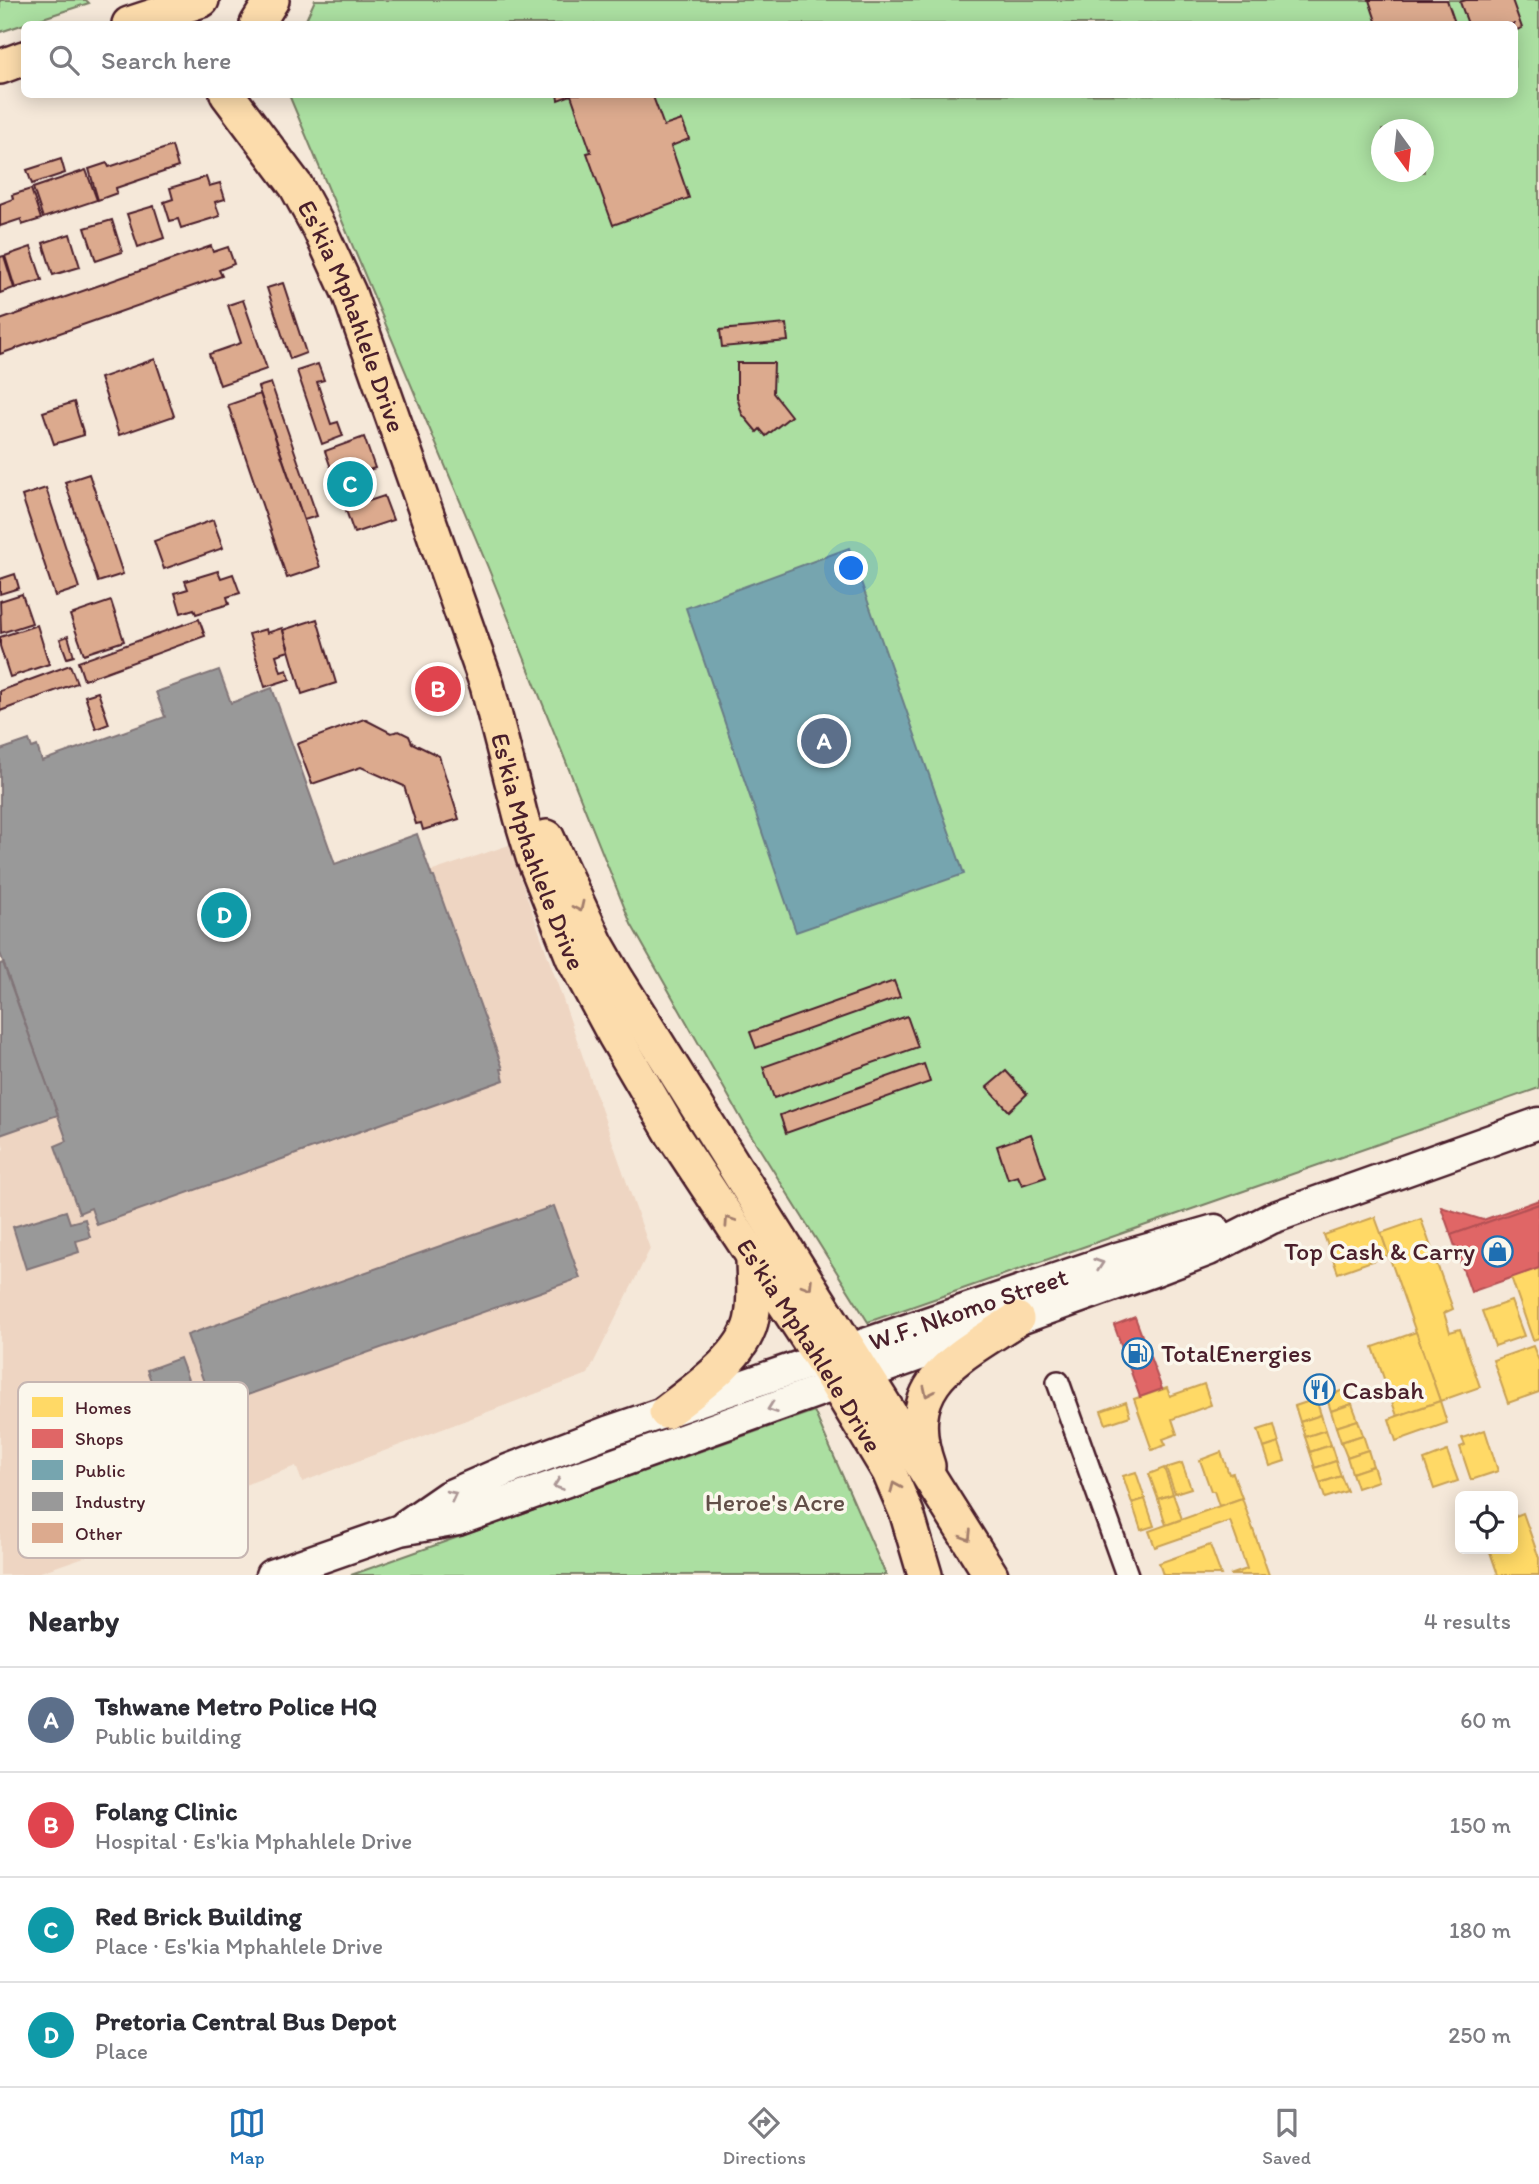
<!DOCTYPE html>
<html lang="en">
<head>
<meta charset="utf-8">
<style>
  body { margin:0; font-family:Itim,sans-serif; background:#f7f7f7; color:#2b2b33 }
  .controls { position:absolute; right:21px; bottom:21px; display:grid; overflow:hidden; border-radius:10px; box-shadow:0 4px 18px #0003 }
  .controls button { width:63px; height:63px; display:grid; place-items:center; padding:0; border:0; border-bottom:2px solid #e1e1e2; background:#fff; color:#2b2b33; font:35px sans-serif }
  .compass { position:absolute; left:1371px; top:119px; width:63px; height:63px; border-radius:50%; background:#fff; box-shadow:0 4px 18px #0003; rotate:165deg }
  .you { position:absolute; left:852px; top:569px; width:24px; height:24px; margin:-18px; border:5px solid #fff; border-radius:50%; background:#1a73e8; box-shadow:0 0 0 10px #1a73e833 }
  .badge { display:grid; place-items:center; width:46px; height:46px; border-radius:50%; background:#1f6fb2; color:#fff; font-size:23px; font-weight:700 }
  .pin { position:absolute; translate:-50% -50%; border:4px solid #fff; box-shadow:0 2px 7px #0006 }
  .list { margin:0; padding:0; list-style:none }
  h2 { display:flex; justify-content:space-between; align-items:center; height:91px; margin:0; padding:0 28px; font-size:30px }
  h2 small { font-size:23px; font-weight:400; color:#7c7c81 }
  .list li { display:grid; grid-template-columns:46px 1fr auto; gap:21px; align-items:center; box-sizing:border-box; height:105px; padding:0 28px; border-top:2px solid #e1e1e2 }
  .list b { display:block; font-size:26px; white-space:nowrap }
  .list p { margin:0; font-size:23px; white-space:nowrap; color:#7c7c81 }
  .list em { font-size:23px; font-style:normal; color:#7c7c81 }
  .icon { flex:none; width:38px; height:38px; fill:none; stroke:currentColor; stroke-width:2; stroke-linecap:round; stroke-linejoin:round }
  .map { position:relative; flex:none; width:1539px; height:1575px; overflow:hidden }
  .search { position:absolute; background:#fff; box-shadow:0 4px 18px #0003; left:21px; right:21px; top:21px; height:77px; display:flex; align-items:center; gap:18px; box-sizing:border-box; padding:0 24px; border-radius:10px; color:#7c7c81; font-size:26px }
  .sheet { height:511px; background:#fff }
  nav { display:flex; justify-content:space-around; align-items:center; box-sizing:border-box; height:98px; border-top:2px solid #e1e1e2; background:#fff; font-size:19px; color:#7c7c81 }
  nav a { display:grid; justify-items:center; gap:4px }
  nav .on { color:#1f6fb2 }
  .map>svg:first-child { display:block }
</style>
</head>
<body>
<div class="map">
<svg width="1539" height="1575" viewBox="0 0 1539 1575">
  <rect width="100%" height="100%" fill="#f5e8d9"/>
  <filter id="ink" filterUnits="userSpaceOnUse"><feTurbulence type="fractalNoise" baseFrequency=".0143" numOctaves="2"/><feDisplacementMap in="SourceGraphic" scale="14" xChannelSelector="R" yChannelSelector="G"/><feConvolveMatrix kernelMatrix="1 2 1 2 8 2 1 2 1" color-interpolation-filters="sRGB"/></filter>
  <g filter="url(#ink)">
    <!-- built -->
    <path fill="#eed5c2" d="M 509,845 L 650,1249 L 588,1374 L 302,1482 L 296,1466 L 234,1489 L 238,1504 L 32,1575 L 0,1575 L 0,1151 L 4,1149 L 0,1135 L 58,1115 L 67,1141 L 55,1146 L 79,1212 L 91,1208 L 97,1225 L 504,1080 L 501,1069 L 503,1068 L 435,877 L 432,877 L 430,872 Z"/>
    <!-- green -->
    <g fill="#abdfa1" stroke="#7a7f66" stroke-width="2" fill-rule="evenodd">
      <path d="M 0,0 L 86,0 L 89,3 L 0,32 Z"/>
      <path d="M 315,0 L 1539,0 L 1539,1088 L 868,1322 L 746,1127 L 631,924 L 487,565 L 289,95 L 1514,94 L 1514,24 L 304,24 ZM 1382,130 L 1424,130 L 1424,172 L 1382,172 Z"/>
      <path d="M 814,1411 L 886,1575 L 351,1575 Z"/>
    </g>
    <!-- homes -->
    <g fill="#ffd966" stroke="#c9a154" stroke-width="2">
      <path d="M 1375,1217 L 1389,1255 L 1338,1273 L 1324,1235 Z"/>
      <path d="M 1421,1219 L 1453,1309 L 1444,1313 L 1450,1332 L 1460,1329 L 1480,1387 L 1440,1401 L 1381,1233 Z"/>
      <path d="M 1539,1268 L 1539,1338 L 1533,1340 L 1511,1277 Z"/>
      <path d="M 1511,1301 L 1524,1336 L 1495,1346 L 1482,1311 Z"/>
      <path d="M 1416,1332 L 1440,1401 L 1397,1416 L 1373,1347 Z"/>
      <path d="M 1533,1346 L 1539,1361 L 1539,1392 L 1508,1403 L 1493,1360 Z"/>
      <path d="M 1204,1384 L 1211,1405 L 1172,1419 L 1177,1434 L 1163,1439 L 1166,1445 L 1152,1450 L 1134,1399 L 1167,1388 L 1170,1396 Z"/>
      <path d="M 1347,1389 L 1352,1404 L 1331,1411 L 1326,1396 Z"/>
      <path d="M 1316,1399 L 1321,1415 L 1300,1422 L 1295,1406 Z"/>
      <path d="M 1440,1401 L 1447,1423 L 1396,1441 L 1389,1419 Z"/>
      <path d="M 1126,1402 L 1130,1416 L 1106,1424 L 1101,1411 Z"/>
      <path d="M 1352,1404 L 1358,1420 L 1336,1427 L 1331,1411 Z"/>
      <path d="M 1321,1415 L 1326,1430 L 1305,1437 L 1300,1422 Z"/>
      <path d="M 1358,1420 L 1363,1435 L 1341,1442 L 1336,1427 Z"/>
      <path d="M 1274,1425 L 1279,1443 L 1264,1448 L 1258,1430 Z"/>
      <path d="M 1326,1430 L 1331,1445 L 1310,1452 L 1305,1437 Z"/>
      <path d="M 1485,1430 L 1498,1471 L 1471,1480 L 1460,1447 L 1465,1445 L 1462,1438 Z"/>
      <path d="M 1363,1435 L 1368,1450 L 1347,1457 L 1341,1442 Z"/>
      <path d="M 1279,1443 L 1285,1461 L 1270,1466 L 1264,1448 Z"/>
      <path d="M 1331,1445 L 1336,1461 L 1315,1468 L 1310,1452 Z"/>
      <path d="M 1368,1450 L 1373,1466 L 1352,1473 L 1347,1457 Z"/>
      <path d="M 1447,1451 L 1458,1481 L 1434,1489 L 1424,1460 Z"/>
      <path d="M 1221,1452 L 1229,1474 L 1233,1473 L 1242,1498 L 1219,1506 L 1214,1491 L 1211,1491 L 1200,1460 Z"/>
      <path d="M 1336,1461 L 1341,1476 L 1320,1483 L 1315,1468 Z"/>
      <path d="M 1182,1463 L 1191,1488 L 1175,1493 L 1166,1468 Z"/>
      <path d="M 1373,1466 L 1378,1481 L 1357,1488 L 1352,1473 Z"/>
      <path d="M 1164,1468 L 1173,1494 L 1158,1499 L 1149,1474 Z"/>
      <path d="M 1136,1472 L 1145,1499 L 1132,1503 L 1123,1476 Z"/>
      <path d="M 1341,1476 L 1347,1491 L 1325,1498 L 1320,1483 Z"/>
      <path d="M 1173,1494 L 1182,1519 L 1166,1525 L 1158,1499 Z"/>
      <path d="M 1242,1498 L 1269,1575 L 1230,1575 L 1247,1569 L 1230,1521 L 1155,1547 L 1149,1531 Z"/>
      <path d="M 1145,1499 L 1154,1526 L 1141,1530 L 1132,1503 Z"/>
      <path d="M 1523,1513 L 1539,1558 L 1539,1575 L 1498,1575 L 1489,1549 L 1513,1549 L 1513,1517 Z"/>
      <path d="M 1210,1545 L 1221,1575 L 1163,1575 L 1159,1563 Z"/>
    </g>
    <!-- shops -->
    <g fill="#e06666" stroke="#b35154" stroke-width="2">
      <path d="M 1539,1200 L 1539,1204 L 1451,1235 L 1441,1207 L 1483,1220 Z"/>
      <path d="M 1539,1204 L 1539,1268 L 1471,1292 L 1451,1235 Z"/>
      <path d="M 1135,1317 L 1162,1389 L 1140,1397 L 1114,1325 Z"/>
    </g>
    <!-- public -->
    <path fill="#76a5af" stroke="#697d87" stroke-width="2" d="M 849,548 L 964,874 L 796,932 L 686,608 Z"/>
    <!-- industry -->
    <g fill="#999" stroke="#817478" stroke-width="2">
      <path d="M 219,670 L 231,703 L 272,688 L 335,864 L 417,834 L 432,877 L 434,877 L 503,1069 L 501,1069 L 504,1080 L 97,1225 L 91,1208 L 79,1213 L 55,1146 L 67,1141 L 0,953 L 0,750 L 29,740 L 32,748 L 37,746 L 42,761 L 165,717 L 156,692 Z"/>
      <path d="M 3,963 L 58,1115 L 0,1135 L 0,964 Z"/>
      <path d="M 554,1206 L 580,1278 L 213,1407 L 187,1335 Z"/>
      <path d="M 66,1211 L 70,1223 L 85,1219 L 90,1237 L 76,1241 L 79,1252 L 26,1269 L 13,1227 Z"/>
      <path d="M 180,1358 L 197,1404 L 164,1416 L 147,1370 Z"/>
    </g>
    <!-- building -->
    <g fill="#dcaa8e" stroke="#4a1f2b" stroke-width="2">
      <path d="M 1369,0 L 1447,0 L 1455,23 L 1377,24 Z"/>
      <path d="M 1466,0 L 1512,0 L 1522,28 L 1514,31 L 1514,24 L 1468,24 L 1460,2 Z"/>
      <path d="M 557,94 L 652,94 L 664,126 L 682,120 L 689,139 L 671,146 L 689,198 L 613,225 L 587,153 L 591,152 L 571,95 L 558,100 Z"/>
      <path d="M 172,146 L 178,167 L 116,188 L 117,193 L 98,200 L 89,169 L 107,163 L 109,167 Z"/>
      <path d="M 61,159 L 65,173 L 32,184 L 27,170 Z"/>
      <path d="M 86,170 L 97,200 L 43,218 L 33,188 Z"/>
      <path d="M 206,177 L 209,186 L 220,183 L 225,199 L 215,202 L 220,216 L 181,228 L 178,219 L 170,221 L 164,202 L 173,199 L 170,188 Z"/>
      <path d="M 31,189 L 41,219 L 22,225 L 21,219 L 0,226 L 0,204 L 13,199 L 12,195 Z"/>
      <path d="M 154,206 L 164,238 L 138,247 L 127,214 Z"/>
      <path d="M 112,220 L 122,252 L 96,261 L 85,228 Z"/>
      <path d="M 70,234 L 80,267 L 53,275 L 43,243 Z"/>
      <path d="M 211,246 L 213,252 L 228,247 L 234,264 L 219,270 L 222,276 L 0,354 L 0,320 Z"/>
      <path d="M 31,247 L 42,280 L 15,288 L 5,256 Z"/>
      <path d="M 4,256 L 14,288 L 0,293 L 0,257 Z"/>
      <path d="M 283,283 L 306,353 L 290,359 L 267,288 Z"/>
      <path d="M 243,300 L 267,369 L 220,385 L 209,354 L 241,343 L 228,305 Z"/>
      <path d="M 786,324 L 788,341 L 722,347 L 720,330 Z"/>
      <path d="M 155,359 L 174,416 L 119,435 L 100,378 Z"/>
      <path d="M 737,363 L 774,363 L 773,393 L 791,416 L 766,436 L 760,429 L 757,432 L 742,414 L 737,397 Z"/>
      <path d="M 318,364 L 324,380 L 317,382 L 331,424 L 338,422 L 343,436 L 322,444 L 297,371 Z"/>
      <path d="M 271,383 L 317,516 L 304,520 L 258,387 Z"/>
      <path d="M 260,394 L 320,567 L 287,578 L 228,405 Z"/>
      <path d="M 74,402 L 84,435 L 54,444 L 43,412 Z"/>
      <path d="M 364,437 L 375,468 L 359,473 L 369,501 L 384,496 L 393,520 L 354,533 L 325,451 Z"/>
      <path d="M 89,474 L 123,574 L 98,582 L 65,482 Z"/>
      <path d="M 46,488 L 79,588 L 55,596 L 22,496 Z"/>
      <path d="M 213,520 L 223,548 L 164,569 L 154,541 Z"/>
      <path d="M 218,571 L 221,578 L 233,574 L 240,593 L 227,597 L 229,604 L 196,614 L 194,609 L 181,613 L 175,593 L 188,589 L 185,581 Z"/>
      <path d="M 15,574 L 19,588 L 0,594 L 0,579 Z"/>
      <path d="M 22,594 L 32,623 L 1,633 L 0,601 Z"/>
      <path d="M 111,601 L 124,641 L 84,654 L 70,615 Z"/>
      <path d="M 199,619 L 205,636 L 84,680 L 78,662 Z"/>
      <path d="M 317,619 L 336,683 L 302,694 L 283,630 Z"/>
      <path d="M 37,625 L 49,664 L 10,677 L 0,646 L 0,637 Z"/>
      <path d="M 282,628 L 289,651 L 276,655 L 281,672 L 287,670 L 290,679 L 265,687 L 249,634 L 266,629 L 267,633 Z"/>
      <path d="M 68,636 L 74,656 L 67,658 L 60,639 Z"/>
      <path d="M 70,665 L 77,683 L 0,711 L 0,691 Z"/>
      <path d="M 98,692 L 109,724 L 96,729 L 85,696 Z"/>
      <path d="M 364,719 L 391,733 L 399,731 L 409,736 L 412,743 L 439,756 L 459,819 L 423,830 L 421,823 L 416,824 L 404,786 L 361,767 L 312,784 L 297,744 Z"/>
      <path d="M 894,981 L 900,997 L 756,1048 L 750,1032 Z"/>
      <path d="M 907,1016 L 918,1047 L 774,1098 L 763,1067 Z"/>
      <path d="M 924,1064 L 930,1082 L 786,1133 L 780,1115 Z"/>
      <path d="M 1006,1071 L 1027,1094 L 1009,1111 L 987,1087 Z"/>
      <path d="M 1031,1134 L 1046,1177 L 1022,1185 L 1018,1176 L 1008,1179 L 997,1146 Z"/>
    </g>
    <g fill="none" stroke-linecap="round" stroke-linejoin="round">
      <defs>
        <path id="street" d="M 1058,1382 L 1127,1575"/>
        <g id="secondary">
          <path id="s1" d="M 406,1525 L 448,1496 L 510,1469 L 607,1432 L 1117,1258 L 1215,1230"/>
          <path d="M 271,1575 L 400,1530 L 458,1520 L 1151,1272 L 1209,1250 L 1272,1218 L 1539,1123"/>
        </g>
        <g id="primary">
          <path d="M 129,24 L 202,0"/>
          <path d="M 257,24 L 272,0"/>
          <path d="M 0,67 L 24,58"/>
          <path id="s2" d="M 227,94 L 296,186 L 320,230 L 349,293 L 487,685 L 521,817 L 533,857 L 573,958 L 615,1036 L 673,1135 L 821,1359 L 889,1472 L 907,1514 L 925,1575"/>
          <path d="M 547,837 L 596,943 L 615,976 L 991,1575"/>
          <path d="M 666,1412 C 694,1390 742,1358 751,1322 C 756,1301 753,1278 753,1257"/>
          <path d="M 928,1466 C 899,1382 958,1358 1017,1319"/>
        </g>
      </defs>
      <!-- street casing -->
      <use href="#street" stroke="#4a1f2b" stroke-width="26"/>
      <!-- secondary casing -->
      <use href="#secondary" stroke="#4a1f2b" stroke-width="35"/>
      <!-- primary casing -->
      <use href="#primary" stroke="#4a1f2b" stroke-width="38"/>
      <!-- street -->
      <use href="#street" stroke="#fbf7ec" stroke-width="21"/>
      <!-- secondary -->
      <use href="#secondary" stroke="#fbf7ec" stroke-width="30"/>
      <!-- primary -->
      <use href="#primary" stroke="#fcdcac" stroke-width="33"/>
    </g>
    <!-- one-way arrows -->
    <defs><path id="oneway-chevron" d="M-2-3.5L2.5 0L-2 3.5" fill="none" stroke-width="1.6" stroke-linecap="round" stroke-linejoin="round" transform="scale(1.75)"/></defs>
    <g stroke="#a37e6c">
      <use href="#oneway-chevron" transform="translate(579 907) rotate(65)"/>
      <use href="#oneway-chevron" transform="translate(729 1221) rotate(-124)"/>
      <use href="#oneway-chevron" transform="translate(808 1285) rotate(58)"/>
      <use href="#oneway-chevron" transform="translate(928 1392) rotate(115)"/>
      <use href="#oneway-chevron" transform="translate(895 1487) rotate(-113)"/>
      <use href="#oneway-chevron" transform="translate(967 1536) rotate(58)"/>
    </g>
    <g stroke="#ab9695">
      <use href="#oneway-chevron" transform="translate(1099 1264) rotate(-19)"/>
      <use href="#oneway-chevron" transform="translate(772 1408) rotate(160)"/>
      <use href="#oneway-chevron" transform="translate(558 1485) rotate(160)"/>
      <use href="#oneway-chevron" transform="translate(452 1495) rotate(-27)"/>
    </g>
  </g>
  <!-- icons -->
  <defs>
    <symbol id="shop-ring" viewBox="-11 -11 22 22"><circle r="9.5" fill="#fbf7ec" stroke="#1f6fb2" stroke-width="1.5"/><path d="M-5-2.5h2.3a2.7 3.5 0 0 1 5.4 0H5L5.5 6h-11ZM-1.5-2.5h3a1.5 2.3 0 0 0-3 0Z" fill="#1f6fb2"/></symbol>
    <symbol id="fuel-ring" viewBox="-11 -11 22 22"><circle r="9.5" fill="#fbf7ec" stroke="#1f6fb2" stroke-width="1.5"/><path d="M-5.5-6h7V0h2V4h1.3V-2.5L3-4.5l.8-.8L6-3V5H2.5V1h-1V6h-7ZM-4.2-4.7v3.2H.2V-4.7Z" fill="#1f6fb2"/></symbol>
    <symbol id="restaurant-ring" viewBox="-11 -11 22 22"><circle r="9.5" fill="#fbf7ec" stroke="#1f6fb2" stroke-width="1.5"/><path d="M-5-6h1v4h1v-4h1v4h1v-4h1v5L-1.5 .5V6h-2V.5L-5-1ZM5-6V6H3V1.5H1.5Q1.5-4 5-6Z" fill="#1f6fb2"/></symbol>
  </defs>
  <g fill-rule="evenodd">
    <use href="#shop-ring" x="1480" y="1234" width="35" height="35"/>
    <use href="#fuel-ring" x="1120" y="1336" width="35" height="35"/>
    <use href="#restaurant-ring" x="1302" y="1372" width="35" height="35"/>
  </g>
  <g text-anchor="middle" stroke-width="7" stroke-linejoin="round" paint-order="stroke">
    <!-- street labels -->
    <g font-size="26" fill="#4a1f2b" stroke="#fbf7ec">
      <text dy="9" stroke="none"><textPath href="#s2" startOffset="257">Es'kia Mphahlele Drive</textPath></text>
      <text dy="9" stroke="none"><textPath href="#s2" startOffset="824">Es'kia Mphahlele Drive</textPath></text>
      <text dy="9" stroke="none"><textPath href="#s1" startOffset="604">W.F. Nkomo Street</textPath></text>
      <text dy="9" stroke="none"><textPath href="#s2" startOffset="1391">Es'kia Mphahlele Drive</textPath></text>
    </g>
    <!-- poi labels -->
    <g font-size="26" fill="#4a1f2b" stroke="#fbf7ec" text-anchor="start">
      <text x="1475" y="1260" text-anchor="end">Top Cash &amp; Carry</text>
      <text x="1161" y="1362">TotalEnergies</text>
      <text x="1342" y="1399">Casbah</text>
    </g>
    <!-- park labels -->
    <g font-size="26" fill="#624f48" stroke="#fbf7ec">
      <text x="775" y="1511">Heroe's Acre</text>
    </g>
  </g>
  <!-- legend -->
  <rect x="18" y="1382" width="230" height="176" rx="10" fill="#fbf7ec" stroke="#c6b6b2" stroke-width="2"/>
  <rect x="32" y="1397" width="31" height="20" fill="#ffd966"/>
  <rect x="32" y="1429" width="31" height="19" fill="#e06666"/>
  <rect x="32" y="1460" width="31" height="20" fill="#76a5af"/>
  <rect x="32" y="1492" width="31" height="19" fill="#999"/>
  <rect x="32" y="1523" width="31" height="20" fill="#dcaa8e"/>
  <g font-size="19" fill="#4a1f2b">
    <text x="75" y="1414">Homes</text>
    <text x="75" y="1445">Shops</text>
    <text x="75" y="1477">Public</text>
    <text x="75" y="1508">Industry</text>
    <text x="75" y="1540">Other</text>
  </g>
</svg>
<div class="controls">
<button><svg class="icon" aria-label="locate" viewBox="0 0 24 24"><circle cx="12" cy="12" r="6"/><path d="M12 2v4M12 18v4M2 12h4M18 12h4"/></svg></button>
</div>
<svg class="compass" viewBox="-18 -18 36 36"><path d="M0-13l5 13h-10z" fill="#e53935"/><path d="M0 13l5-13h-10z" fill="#7c7c81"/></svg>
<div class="you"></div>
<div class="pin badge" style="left:824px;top:741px;background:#5c6f8a">A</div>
<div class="pin badge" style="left:438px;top:689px;background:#e0444e">B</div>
<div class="pin badge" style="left:350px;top:484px;background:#0f9aa8">C</div>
<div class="pin badge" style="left:224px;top:915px;background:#0f9aa8">D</div>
<div class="search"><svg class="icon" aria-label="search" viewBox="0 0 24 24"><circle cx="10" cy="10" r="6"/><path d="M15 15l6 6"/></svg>Search here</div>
</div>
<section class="sheet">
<h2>Nearby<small>4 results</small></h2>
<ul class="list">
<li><span class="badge" style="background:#5c6f8a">A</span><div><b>Tshwane Metro Police HQ</b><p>Public building</p></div><em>60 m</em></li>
<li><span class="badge" style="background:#e0444e">B</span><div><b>Folang Clinic</b><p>Hospital · Es'kia Mphahlele Drive</p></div><em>150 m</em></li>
<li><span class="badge" style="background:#0f9aa8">C</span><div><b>Red Brick Building</b><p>Place · Es'kia Mphahlele Drive</p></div><em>180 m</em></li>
<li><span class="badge" style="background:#0f9aa8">D</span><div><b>Pretoria Central Bus Depot</b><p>Place</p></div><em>250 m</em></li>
</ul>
</section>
<nav>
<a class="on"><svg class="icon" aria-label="map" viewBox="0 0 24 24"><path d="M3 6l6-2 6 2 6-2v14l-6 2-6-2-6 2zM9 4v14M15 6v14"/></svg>Map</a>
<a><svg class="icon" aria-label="directions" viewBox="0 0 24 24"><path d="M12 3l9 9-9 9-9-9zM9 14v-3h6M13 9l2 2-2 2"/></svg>Directions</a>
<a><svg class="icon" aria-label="saved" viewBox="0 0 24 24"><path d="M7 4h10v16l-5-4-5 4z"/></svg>Saved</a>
</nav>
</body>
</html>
